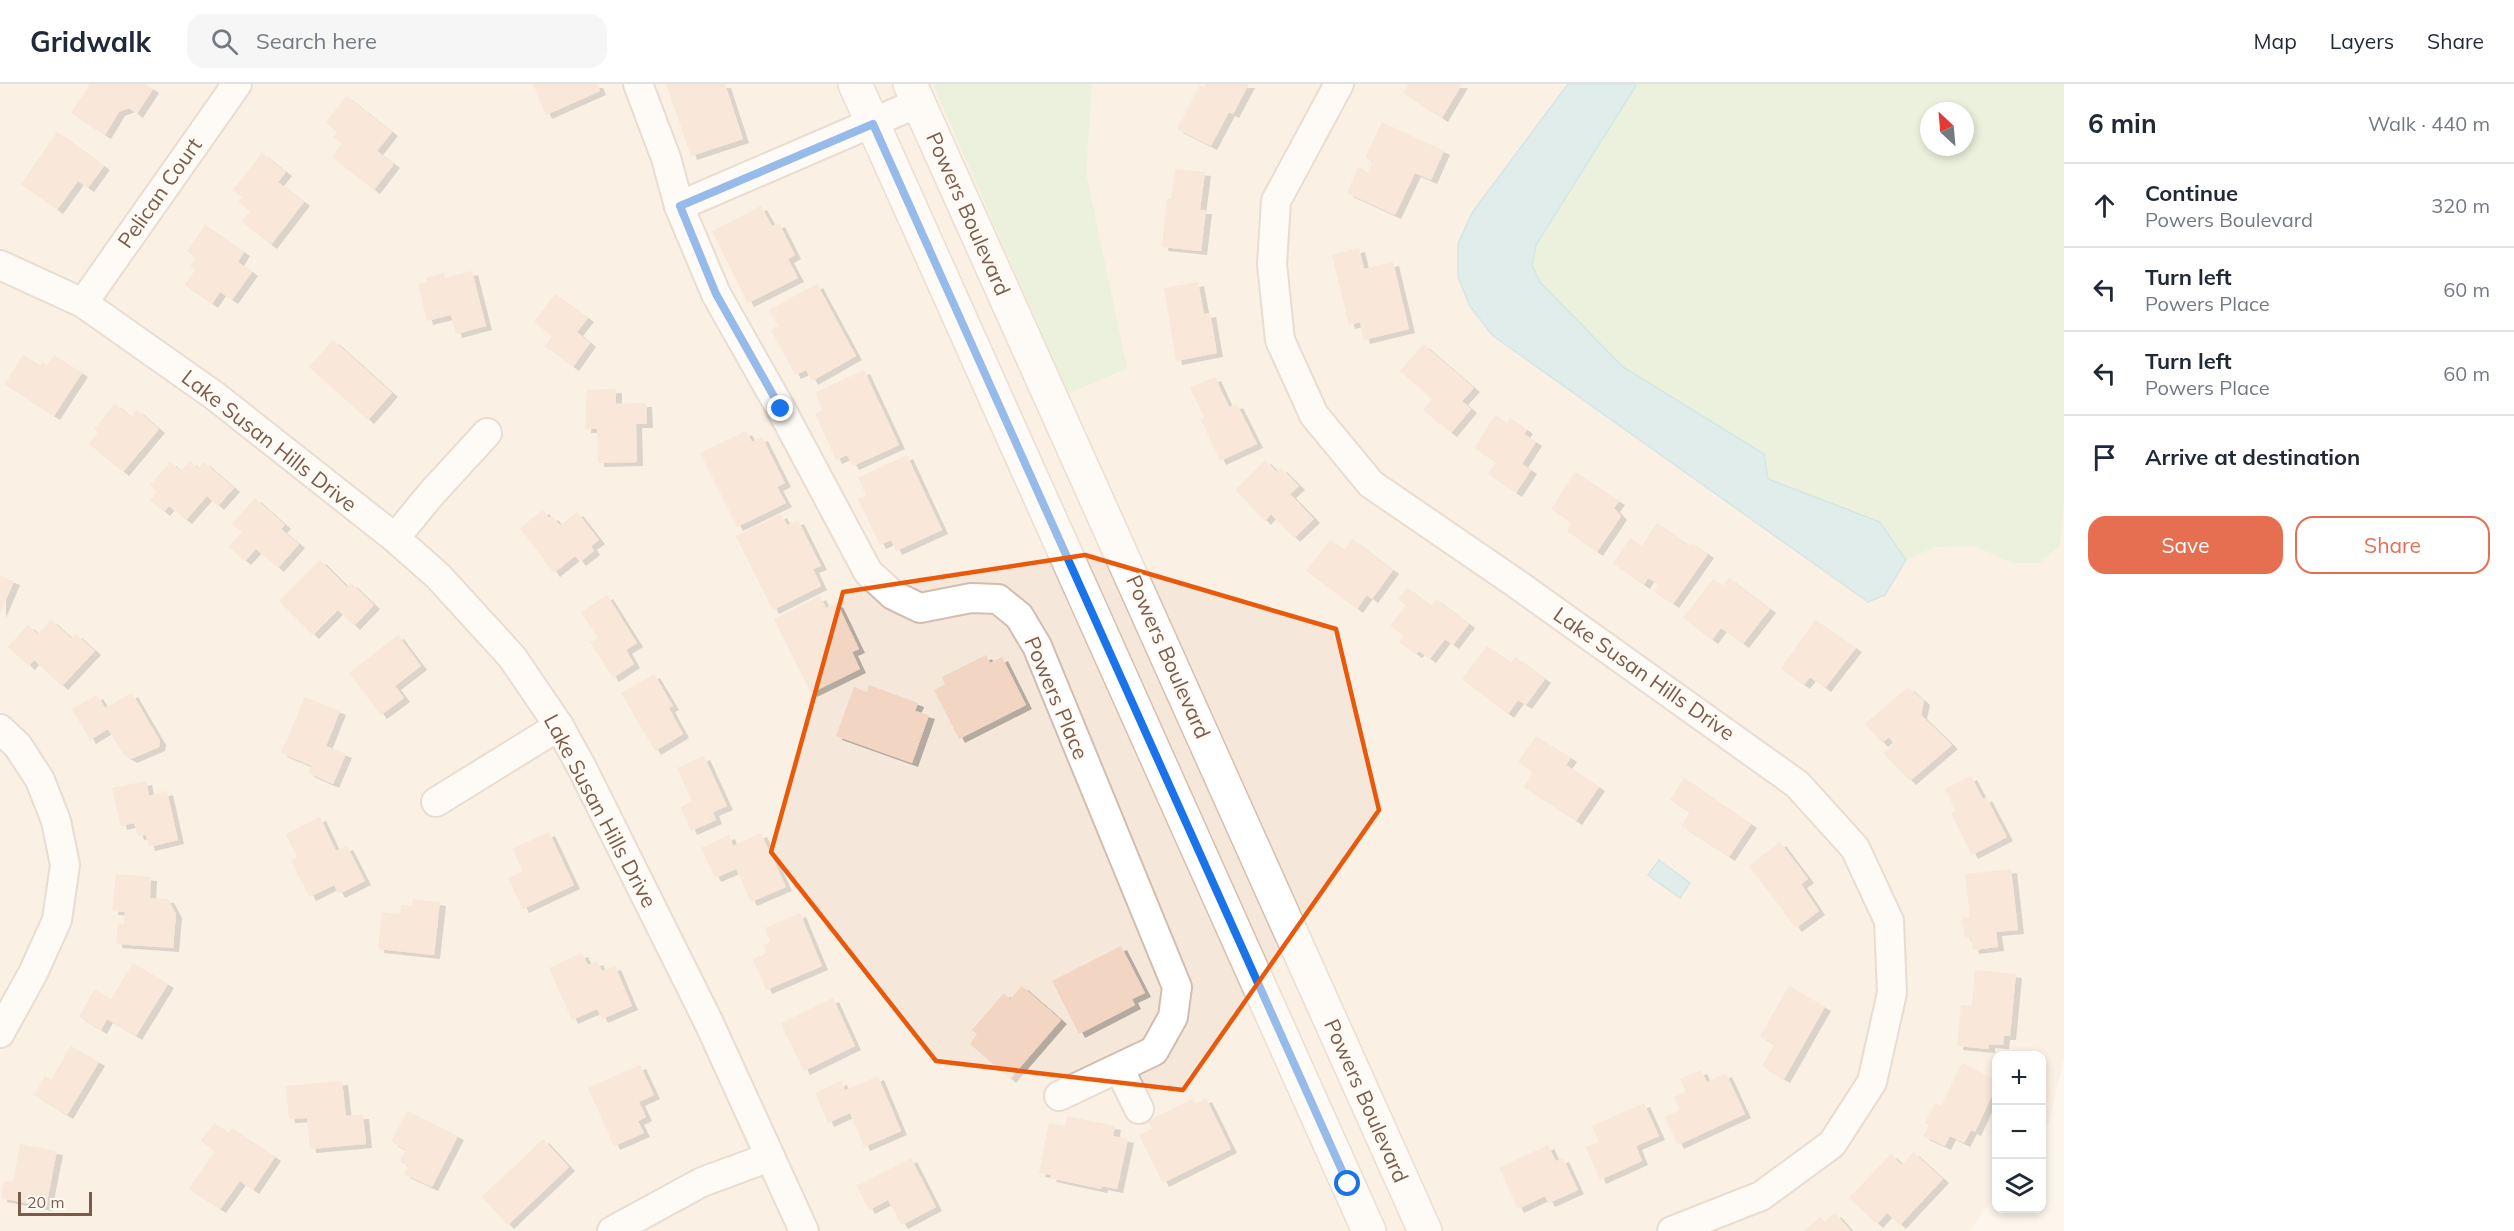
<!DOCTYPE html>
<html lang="en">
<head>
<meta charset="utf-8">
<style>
  body { margin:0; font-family:Mulish,sans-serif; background:#f6f6f7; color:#1f2937 }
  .controls { position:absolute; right:18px; bottom:18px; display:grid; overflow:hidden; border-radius:12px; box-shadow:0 3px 9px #0003 }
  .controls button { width:54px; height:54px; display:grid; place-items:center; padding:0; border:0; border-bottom:2px solid #e0e1e3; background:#fff; color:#1f2937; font:30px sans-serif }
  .compass { position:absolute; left:1920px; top:18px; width:54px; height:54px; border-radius:50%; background:#fff; box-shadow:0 3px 9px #0003; rotate:334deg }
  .scale { position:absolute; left:18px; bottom:15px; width:74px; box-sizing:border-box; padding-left:6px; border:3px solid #7a5c4d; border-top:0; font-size:16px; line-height:21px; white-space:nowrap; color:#7a5c4d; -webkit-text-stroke:4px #fffaf3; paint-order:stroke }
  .stop { position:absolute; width:18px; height:18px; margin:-14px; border:4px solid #1a73e8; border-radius:50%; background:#fff }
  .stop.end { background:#1a73e8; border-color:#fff; box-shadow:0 2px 6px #0008 }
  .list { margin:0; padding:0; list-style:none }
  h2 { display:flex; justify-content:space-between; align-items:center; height:78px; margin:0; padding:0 24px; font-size:26px }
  h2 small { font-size:20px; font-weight:400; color:#747a83 }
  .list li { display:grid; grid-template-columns:39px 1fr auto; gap:18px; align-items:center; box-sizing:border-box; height:84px; padding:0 24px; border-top:2px solid #e0e1e3 }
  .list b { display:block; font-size:22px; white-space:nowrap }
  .list p { margin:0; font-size:20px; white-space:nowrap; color:#747a83 }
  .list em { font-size:20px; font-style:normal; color:#747a83 }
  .actions { display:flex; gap:12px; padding:18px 24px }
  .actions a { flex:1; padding:14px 0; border:2px solid #e76f51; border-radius:18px; text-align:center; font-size:21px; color:#e76f51 }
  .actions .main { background:#e76f51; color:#fff }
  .icon { flex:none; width:33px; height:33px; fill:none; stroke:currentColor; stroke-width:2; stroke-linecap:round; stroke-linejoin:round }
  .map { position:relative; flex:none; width:2064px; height:1147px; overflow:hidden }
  header { display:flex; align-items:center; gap:36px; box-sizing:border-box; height:84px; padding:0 30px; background:#fff; border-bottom:2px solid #e0e1e3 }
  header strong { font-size:28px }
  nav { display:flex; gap:33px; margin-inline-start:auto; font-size:21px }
  .search { width:420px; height:54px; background:#f6f6f7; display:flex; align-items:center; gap:15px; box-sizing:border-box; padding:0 21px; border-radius:18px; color:#747a83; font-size:22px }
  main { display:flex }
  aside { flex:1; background:#fff }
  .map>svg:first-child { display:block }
</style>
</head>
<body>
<header>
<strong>Gridwalk</strong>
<div class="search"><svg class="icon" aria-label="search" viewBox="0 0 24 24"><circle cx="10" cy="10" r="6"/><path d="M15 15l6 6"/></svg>Search here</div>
<nav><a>Map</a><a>Layers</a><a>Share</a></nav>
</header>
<main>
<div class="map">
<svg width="2064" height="1147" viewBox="0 0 2064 1147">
  <defs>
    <filter id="shadow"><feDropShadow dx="6" dy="4" stdDeviation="0" flood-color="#0004"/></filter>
  </defs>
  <rect width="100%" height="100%" fill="#fdf6ec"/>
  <!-- residential -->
  <path fill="#f5e8da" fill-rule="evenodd" d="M 0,0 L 2064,0 L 2064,973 L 2049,1039 L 2042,1049 L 2042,972 L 1996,972 L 1996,1110 L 1969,1147 L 0,1147 ZM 1929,27 L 1965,27 L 1965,63 L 1929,63 Z"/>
  <!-- green -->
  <g fill="#d8ecc9" fill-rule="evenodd">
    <path d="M 933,0 L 1092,0 L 1086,89 L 1127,284 L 1068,310 Z"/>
    <path d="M 1637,0 L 2064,0 L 2064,414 L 2060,462 L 2039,479 L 2013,479 L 1974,462 L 1935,463 L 1906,476 L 1880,438 L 1768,395 L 1764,370 L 1623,283 L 1541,199 L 1532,182 L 1536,161 ZM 1929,27 L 1965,27 L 1965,63 L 1929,63 Z"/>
  </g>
  <!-- water -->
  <g fill="#bfe3e8" stroke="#a5d3da" stroke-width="1.5">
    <path d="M 1568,0 L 1637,0 L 1536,161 L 1532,182 L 1541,199 L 1623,283 L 1764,370 L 1768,395 L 1880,438 L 1906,476 L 1885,511 L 1868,518 L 1492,251 L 1470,222 L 1458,193 L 1458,160 L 1472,129 Z"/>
    <path d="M 1659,776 L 1690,799 L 1680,814 L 1648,791 Z"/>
  </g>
  <!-- building -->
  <g fill="#f3d5c3" filter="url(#shadow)">
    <path d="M 90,0 L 145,0 L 153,5 L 137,30 L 129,24 L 119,28 L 105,51 L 71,29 Z"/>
    <path d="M 533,0 L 597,0 L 600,7 L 546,31 Z"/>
    <path d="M 666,0 L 725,0 L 743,55 L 691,72 Z"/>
    <path d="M 1206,0 L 1249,0 L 1233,30 L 1229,28 L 1211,62 L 1177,45 L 1200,1 L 1204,4 Z"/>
    <path d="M 1409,0 L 1462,0 L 1442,34 L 1403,9 Z"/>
    <path d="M 346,12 L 392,48 L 377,67 L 394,80 L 374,106 L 332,73 L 342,60 L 333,53 L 337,48 L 326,39 Z"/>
    <path d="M 1382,38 L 1444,67 L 1431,96 L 1415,89 L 1395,131 L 1347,109 L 1358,83 L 1368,88 L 1373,77 L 1365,74 Z"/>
    <path d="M 57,48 L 104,82 L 88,104 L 78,97 L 57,126 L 21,100 Z"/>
    <path d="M 262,69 L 286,88 L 278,98 L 304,118 L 271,161 L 242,138 L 250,127 L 238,118 L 242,113 L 233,106 Z"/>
    <path d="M 1175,85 L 1205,88 L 1200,126 L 1206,126 L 1201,167 L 1162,163 L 1167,115 L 1171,115 Z"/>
    <path d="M 761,122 L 772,142 L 779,139 L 795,171 L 788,175 L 798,194 L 748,219 L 712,147 Z"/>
    <path d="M 205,141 L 244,168 L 238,178 L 252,188 L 232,216 L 220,208 L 212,220 L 185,201 L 195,186 L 190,182 L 196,174 L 187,167 Z"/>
    <path d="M 1359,164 L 1364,185 L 1393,178 L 1409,245 L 1364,256 L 1360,238 L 1349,241 L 1332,171 Z"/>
    <path d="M 472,187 L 486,242 L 456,250 L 451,231 L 427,237 L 418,200 L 427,198 L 426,194 L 444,189 L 445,194 Z"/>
    <path d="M 1198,198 L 1204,230 L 1210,229 L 1217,269 L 1176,277 L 1164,204 Z"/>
    <path d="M 817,200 L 856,272 L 812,297 L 806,286 L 795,291 L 771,246 L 778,242 L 769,226 Z"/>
    <path d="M 555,210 L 588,234 L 577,248 L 590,259 L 573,283 L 545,262 L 552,252 L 534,238 Z"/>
    <path d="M 333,256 L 392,309 L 368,336 L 309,283 Z"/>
    <path d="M 1423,260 L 1474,304 L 1462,317 L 1471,325 L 1451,349 L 1423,326 L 1432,315 L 1400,287 Z"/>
    <path d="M 23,271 L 40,282 L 42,278 L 47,281 L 54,271 L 82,289 L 54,332 L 5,300 Z"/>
    <path d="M 864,286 L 899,361 L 853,382 L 847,371 L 836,376 L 815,330 L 823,326 L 815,309 Z"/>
    <path d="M 1215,293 L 1229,323 L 1237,320 L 1257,360 L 1220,377 L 1201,336 L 1205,334 L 1190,304 Z"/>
    <path d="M 616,305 L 616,320 L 646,319 L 647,340 L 636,340 L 637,378 L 598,379 L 597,345 L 585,345 L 587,306 Z"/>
    <path d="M 115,320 L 131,333 L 137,326 L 159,345 L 123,388 L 89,360 L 98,349 L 94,345 Z"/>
    <path d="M 1495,331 L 1507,339 L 1510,334 L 1527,346 L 1524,350 L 1536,358 L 1522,380 L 1531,386 L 1516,409 L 1488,390 L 1496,378 L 1474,364 Z"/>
    <path d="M 746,347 L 752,358 L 762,353 L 785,399 L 777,403 L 786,419 L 737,443 L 700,369 Z"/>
    <path d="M 907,371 L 942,446 L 896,467 L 891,456 L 880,461 L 858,415 L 866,411 L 858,394 Z"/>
    <path d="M 1265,376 L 1277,388 L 1281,384 L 1299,402 L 1290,410 L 1314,435 L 1294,454 L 1271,430 L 1265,437 L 1235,406 Z"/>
    <path d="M 190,377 L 198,384 L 204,378 L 234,404 L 218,422 L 207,412 L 186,436 L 169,422 L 164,428 L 150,416 L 157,408 L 150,401 L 170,378 L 181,387 Z"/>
    <path d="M 1575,388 L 1619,417 L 1614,424 L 1621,432 L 1597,468 L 1567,447 L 1572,439 L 1551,425 Z"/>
    <path d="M 255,414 L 285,441 L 281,445 L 299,460 L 278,484 L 256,465 L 245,477 L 229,463 L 242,448 L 232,440 Z"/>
    <path d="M 543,426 L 549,434 L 552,432 L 560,441 L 577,428 L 599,456 L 591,462 L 594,467 L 580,478 L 575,472 L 554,489 L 520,444 Z"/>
    <path d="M 781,430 L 787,441 L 798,436 L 821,482 L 813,485 L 821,502 L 773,526 L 736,452 Z"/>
    <path d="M 1657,439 L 1690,462 L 1692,459 L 1708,470 L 1673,520 L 1653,507 L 1658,500 L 1648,494 L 1644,501 L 1613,480 L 1630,454 L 1642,462 Z"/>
    <path d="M 1352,455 L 1393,486 L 1372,515 L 1367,511 L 1357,525 L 1306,487 L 1330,456 L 1344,466 Z"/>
    <path d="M 320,476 L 347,503 L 351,499 L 374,521 L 354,542 L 338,526 L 313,551 L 279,517 Z"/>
    <path d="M 0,492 L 14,497 L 0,530 Z"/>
    <path d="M 1729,494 L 1770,525 L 1743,560 L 1721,544 L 1712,556 L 1683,534 L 1713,495 L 1723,502 Z"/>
    <path d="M 1407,504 L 1431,522 L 1436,515 L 1469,540 L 1453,561 L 1445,555 L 1430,575 L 1419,567 L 1416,570 L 1399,558 L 1404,552 L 1390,542 L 1406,521 L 1398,515 Z"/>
    <path d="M 607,511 L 637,559 L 626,566 L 634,580 L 613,594 L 590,558 L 598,554 L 581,528 Z"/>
    <path d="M 820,512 L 826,524 L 837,519 L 859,565 L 852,568 L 860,585 L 811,609 L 774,535 Z"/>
    <path d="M 51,536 L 72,555 L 76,550 L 95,567 L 62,602 L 34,576 L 29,582 L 8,563 L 28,541 L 38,550 Z"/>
    <path d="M 1815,536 L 1856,564 L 1825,604 L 1810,593 L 1804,601 L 1781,585 Z"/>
    <path d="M 398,551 L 421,582 L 395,602 L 404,614 L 381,631 L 349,589 Z"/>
    <path d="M 1487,562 L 1511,579 L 1515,573 L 1545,595 L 1526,621 L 1518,616 L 1508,630 L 1462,595 Z"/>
    <path d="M 986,571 L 990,579 L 1002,573 L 1026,621 L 959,655 L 934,606 L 945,600 L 942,593 Z"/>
    <path d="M 654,590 L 673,622 L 669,624 L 683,650 L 655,667 L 621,609 Z"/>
    <path d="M 869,601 L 918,619 L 915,627 L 929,631 L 912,679 L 836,652 L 854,603 L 867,608 Z"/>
    <path d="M 1908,603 L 1924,617 L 1921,631 L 1952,661 L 1910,697 L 1883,669 L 1894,660 L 1889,653 L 1882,659 L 1865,640 Z"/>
    <path d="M 132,609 L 160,657 L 159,663 L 131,675 L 124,671 L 108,645 L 90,656 L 72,625 L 97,611 L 105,624 Z"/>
    <path d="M 305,613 L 340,627 L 326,662 L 346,670 L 333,700 L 308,689 L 312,682 L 281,669 Z"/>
    <path d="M 1536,652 L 1571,674 L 1566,681 L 1599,703 L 1576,737 L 1524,703 L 1533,688 L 1518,678 Z"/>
    <path d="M 704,672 L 727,722 L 713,728 L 716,736 L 691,747 L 681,723 L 692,717 L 677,684 Z"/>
    <path d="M 1971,692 L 1983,715 L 1986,713 L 2007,753 L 1972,771 L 1951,729 L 1956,727 L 1945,705 Z"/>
    <path d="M 1684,694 L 1751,740 L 1729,773 L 1681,742 L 1690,728 L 1670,716 Z"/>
    <path d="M 146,697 L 149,712 L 167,707 L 178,756 L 149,763 L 146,751 L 138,752 L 134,739 L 121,742 L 112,704 Z"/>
    <path d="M 320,733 L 336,767 L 347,762 L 365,797 L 339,810 L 334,801 L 310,813 L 291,776 L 297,773 L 286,750 Z"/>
    <path d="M 549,748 L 574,801 L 523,825 L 508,794 L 523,787 L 512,765 Z"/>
    <path d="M 761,749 L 786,803 L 751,818 L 736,785 L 715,794 L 701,764 L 729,751 L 733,762 Z"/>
    <path d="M 1780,758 L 1808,795 L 1801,800 L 1819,827 L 1796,844 L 1749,782 Z"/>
    <path d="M 2011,785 L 2018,846 L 1996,848 L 1998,863 L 1973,866 L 1971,853 L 1965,854 L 1962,834 L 1970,833 L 1965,790 Z"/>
    <path d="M 116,790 L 151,793 L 150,814 L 168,815 L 176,830 L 173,864 L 116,860 L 118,839 L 124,840 L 125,828 L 112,827 Z"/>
    <path d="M 413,815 L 440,818 L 434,871 L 378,865 L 382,828 L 400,830 L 401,821 L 412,822 Z"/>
    <path d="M 800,829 L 822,882 L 766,906 L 753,875 L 767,869 L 763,861 L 770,858 L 765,844 Z"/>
    <path d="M 1121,862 L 1145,909 L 1132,915 L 1135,921 L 1079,950 L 1052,897 Z"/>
    <path d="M 582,869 L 588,881 L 597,877 L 602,887 L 615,882 L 632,922 L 602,935 L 597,925 L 572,936 L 549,884 Z"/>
    <path d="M 133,879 L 168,900 L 136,952 L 107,935 L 101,946 L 79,933 L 95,905 L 111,915 Z"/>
    <path d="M 1975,886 L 2016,890 L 2010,952 L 2004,952 L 2003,961 L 1989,960 L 1989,965 L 1957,962 L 1961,921 L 1972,922 Z"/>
    <path d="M 1022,902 L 1061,936 L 1010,995 L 970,960 L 977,950 L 972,946 L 1004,909 L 1010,915 Z"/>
    <path d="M 1789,902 L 1825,923 L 1784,995 L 1762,982 L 1775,960 L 1760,952 Z"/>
    <path d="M 833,914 L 855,962 L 804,987 L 781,939 Z"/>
    <path d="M 71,962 L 99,978 L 67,1031 L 34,1011 L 45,992 L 51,996 Z"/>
    <path d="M 1962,979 L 1996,996 L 1996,1003 L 1975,1048 L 1971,1046 L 1964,1059 L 1950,1052 L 1945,1062 L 1923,1052 L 1929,1041 L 1925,1039 L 1935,1019 L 1941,1022 Z"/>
    <path d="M 640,981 L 654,1011 L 639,1018 L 646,1033 L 638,1037 L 644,1049 L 614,1062 L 588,1004 Z"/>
    <path d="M 1701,986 L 1707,998 L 1726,989 L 1745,1030 L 1678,1061 L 1665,1033 L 1680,1026 L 1674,1013 L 1686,1008 L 1680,995 Z"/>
    <path d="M 878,992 L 901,1047 L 864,1063 L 850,1029 L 828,1039 L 815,1009 L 841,997 L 845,1006 Z"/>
    <path d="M 342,997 L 346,1032 L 363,1031 L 366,1060 L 310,1065 L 307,1034 L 289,1035 L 286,1002 Z"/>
    <path d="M 1206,1014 L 1231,1065 L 1163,1099 L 1139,1051 L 1152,1045 L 1148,1037 L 1192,1015 L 1195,1020 Z"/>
    <path d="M 1644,1019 L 1659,1052 L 1636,1062 L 1642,1077 L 1600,1096 L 1586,1063 L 1599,1058 L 1592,1042 Z"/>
    <path d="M 407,1027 L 458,1052 L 432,1103 L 404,1090 L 409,1082 L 400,1078 L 406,1066 L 391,1058 Z"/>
    <path d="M 1067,1032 L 1115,1042 L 1113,1052 L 1128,1055 L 1117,1105 L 1102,1102 L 1101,1105 L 1050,1094 L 1051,1091 L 1039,1089 L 1049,1039 L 1065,1042 Z"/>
    <path d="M 214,1039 L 229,1049 L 232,1044 L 275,1073 L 253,1106 L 240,1097 L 220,1125 L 189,1105 L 215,1067 L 201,1057 Z"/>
    <path d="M 543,1055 L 569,1083 L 508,1141 L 482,1113 Z"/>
    <path d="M 20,1060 L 57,1067 L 46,1123 L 1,1114 L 4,1097 L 13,1098 Z"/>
    <path d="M 1548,1061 L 1556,1077 L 1563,1074 L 1578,1106 L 1549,1119 L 1545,1112 L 1518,1125 L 1499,1084 Z"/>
    <path d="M 1913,1068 L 1943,1095 L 1900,1141 L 1887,1129 L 1877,1140 L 1849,1114 L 1891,1070 L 1902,1081 Z"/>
    <path d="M 911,1074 L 936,1123 L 902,1141 L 888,1116 L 869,1126 L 857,1102 Z"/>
    <path d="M 1835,1129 L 1851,1147 L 1804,1147 L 1820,1133 L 1825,1138 Z"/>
  </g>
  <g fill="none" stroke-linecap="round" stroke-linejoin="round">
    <defs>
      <g id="minor">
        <path d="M 638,0 L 666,74 L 679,122 L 716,210 L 781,325 L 868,488 L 893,511 L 920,524 L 971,514 L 998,515 L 1019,532 L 1037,562 L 1177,903 L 1173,933 L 1154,967 L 1059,1012"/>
        <path d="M 1339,0 L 1276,117 L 1272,180 L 1280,256 L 1314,331 L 1371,400 L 1517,500 L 1797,700 L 1855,764 L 1889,837 L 1892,909 L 1872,998 L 1832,1060 L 1761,1112 L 1672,1147"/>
        <path d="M 679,122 L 918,19"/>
        <path d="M 0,181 L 83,219 L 215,312 L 395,454 L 438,492 L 512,573 L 559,642 L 581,682 L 709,939 L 804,1147"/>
        <path d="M 83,219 L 237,0"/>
        <path d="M 395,454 L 431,410 L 487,349"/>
        <path d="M 0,645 L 18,662 L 40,696 L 56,737 L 65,781 L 57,836 L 33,889 L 0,949"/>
        <path d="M 436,718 L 559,642"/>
        <path d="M 1119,984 L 1139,1025"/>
        <path d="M 612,1147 L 702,1098 L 770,1073"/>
      </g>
      <g id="secondary">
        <path d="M 855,0 L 1369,1147"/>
        <path d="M 910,0 L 1425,1147"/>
      </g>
    </defs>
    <!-- minor casing -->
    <use href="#minor" stroke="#d1beb0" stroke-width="32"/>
    <!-- secondary casing -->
    <use href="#secondary" stroke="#d6c0b0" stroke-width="36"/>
    <!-- minor -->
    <use href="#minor" stroke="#fff" stroke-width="28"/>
    <!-- secondary -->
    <use href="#secondary" stroke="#fff" stroke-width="33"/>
  </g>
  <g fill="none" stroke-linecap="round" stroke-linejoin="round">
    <!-- route -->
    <path stroke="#1a73e8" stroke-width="8" d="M 781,325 L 716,210 L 680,122 L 873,40 L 1348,1100"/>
  </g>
  <!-- marked area -->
  <path d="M0 0H2064V1147H0ZM 1085,471 L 1336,545 L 1379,726 L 1183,1006 L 936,977 L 771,768 L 843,508 Z" fill="#fdf6ec" fill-opacity=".55" fill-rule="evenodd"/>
  <path fill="none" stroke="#e8590c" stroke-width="4.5" stroke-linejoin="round" d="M 1085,471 L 1336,545 L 1379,726 L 1183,1006 L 936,977 L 771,768 L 843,508 Z"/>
  <g text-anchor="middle" stroke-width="4.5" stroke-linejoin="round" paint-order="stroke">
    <!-- street labels -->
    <g font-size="21" fill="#7a5c4d" stroke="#fffaf3">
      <text transform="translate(160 109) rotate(-55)" y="7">Pelican Court</text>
      <text transform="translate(968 130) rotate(66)" y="7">Powers Boulevard</text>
      <text transform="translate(269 357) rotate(38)" y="7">Lake Susan Hills Drive</text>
      <text transform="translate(1168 573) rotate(66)" y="7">Powers Boulevard</text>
      <text transform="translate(1644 590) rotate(35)" y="7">Lake Susan Hills Drive</text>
      <text transform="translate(1056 614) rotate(67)" y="7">Powers Place</text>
      <text transform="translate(600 727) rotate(62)" y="7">Lake Susan Hills Drive</text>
      <text transform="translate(1366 1017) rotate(66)" y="7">Powers Boulevard</text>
    </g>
  </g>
</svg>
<div class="controls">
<button>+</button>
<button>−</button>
<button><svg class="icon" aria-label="layers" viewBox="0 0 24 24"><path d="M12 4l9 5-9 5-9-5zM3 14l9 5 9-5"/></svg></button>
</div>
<svg class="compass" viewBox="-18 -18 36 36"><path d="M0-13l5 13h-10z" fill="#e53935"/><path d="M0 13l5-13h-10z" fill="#747a83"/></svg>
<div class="scale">20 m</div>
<div class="stop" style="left:1348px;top:1100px"></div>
<div class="stop end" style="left:781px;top:325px"></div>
</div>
<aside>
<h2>6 min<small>Walk · 440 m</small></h2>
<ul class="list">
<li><svg class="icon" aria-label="ahead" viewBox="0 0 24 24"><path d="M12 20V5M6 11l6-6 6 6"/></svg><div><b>Continue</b><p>Powers Boulevard</p></div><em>320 m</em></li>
<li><svg class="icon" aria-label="left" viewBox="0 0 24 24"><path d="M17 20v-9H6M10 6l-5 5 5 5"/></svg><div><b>Turn left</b><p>Powers Place</p></div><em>60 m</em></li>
<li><svg class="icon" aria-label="left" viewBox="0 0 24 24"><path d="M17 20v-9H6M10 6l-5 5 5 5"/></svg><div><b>Turn left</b><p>Powers Place</p></div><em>60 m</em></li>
<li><svg class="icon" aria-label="arrive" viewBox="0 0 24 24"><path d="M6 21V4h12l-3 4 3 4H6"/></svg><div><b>Arrive at destination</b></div></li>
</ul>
<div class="actions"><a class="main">Save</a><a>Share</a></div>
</aside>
</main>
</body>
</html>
